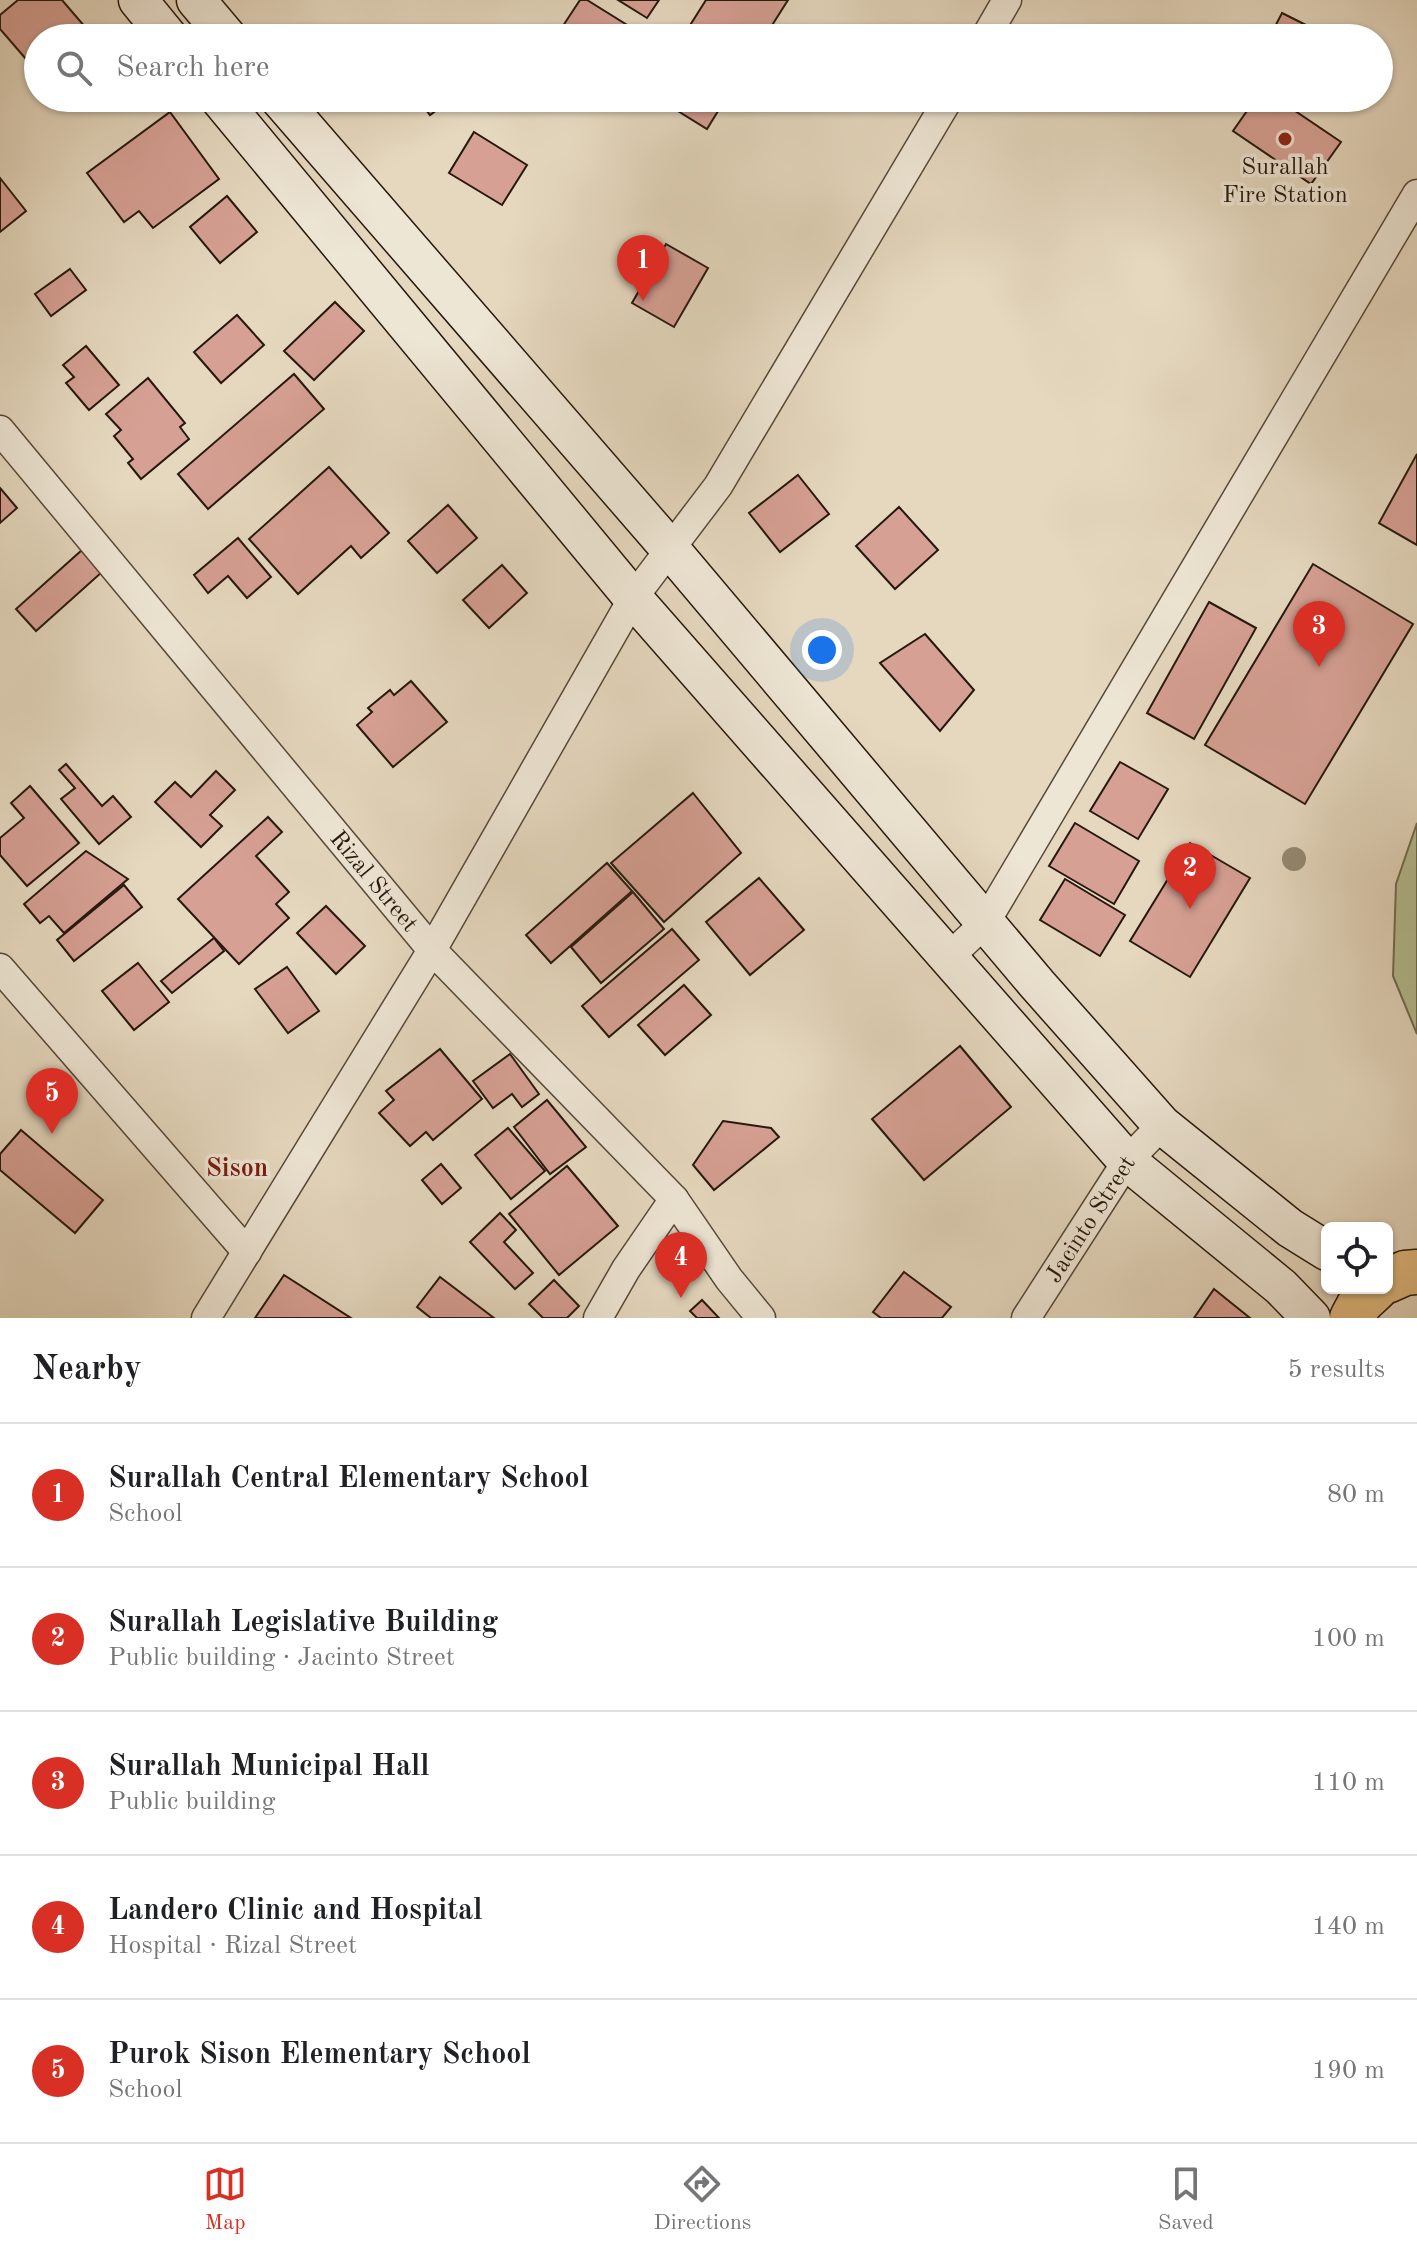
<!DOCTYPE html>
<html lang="en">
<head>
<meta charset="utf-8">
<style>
  body { margin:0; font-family:"Old Standard TT",serif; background:#f6f6f6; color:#202124 }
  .controls { position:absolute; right:24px; bottom:24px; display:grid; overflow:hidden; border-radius:12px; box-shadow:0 2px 6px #0004 }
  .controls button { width:72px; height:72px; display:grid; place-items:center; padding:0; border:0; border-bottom:2px solid #e0e0e0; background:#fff; color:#202124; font:40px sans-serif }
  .you { position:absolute; left:822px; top:650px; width:28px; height:28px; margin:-20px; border:6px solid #fff; border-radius:50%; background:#1a73e8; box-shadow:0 0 0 12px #1a73e833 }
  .badge { display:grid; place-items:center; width:52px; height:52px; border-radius:50%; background:#d93025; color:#fff; font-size:26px; font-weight:700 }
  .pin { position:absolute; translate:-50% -66px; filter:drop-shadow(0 2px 4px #0008) }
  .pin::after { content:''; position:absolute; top:42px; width:28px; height:24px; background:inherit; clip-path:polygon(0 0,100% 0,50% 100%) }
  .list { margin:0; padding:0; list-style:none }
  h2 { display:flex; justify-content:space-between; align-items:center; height:104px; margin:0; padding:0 32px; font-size:34px }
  h2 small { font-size:26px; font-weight:400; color:#757577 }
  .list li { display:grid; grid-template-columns:52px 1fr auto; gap:24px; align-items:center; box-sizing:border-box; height:144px; padding:0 32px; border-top:2px solid #e0e0e0 }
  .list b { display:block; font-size:30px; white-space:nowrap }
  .list p { margin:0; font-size:26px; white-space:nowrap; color:#757577 }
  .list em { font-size:26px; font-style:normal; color:#757577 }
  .icon { flex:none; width:44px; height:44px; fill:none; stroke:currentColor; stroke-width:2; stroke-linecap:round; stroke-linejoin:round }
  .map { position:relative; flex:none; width:1417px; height:1318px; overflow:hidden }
  .search { position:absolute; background:#fff; box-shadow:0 2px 6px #0004; left:24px; right:24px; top:24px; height:88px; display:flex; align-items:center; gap:20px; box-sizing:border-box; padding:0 28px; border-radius:44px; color:#757577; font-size:30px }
  .sheet { height:824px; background:#fff }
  nav { display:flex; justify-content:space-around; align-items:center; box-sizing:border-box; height:112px; border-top:2px solid #e0e0e0; background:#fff; font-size:22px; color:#757577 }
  nav a { display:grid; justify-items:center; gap:4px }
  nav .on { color:#d93025 }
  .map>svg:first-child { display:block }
</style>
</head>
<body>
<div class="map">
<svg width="1417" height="1318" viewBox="0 0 1417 1318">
  <rect width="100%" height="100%" fill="#e5d8bf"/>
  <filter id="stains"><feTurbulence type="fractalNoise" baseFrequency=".0025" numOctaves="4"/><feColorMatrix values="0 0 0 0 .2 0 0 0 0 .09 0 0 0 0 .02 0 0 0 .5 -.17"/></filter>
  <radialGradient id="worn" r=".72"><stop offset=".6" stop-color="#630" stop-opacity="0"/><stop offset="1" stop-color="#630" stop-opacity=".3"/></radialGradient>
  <!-- green -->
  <path fill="#b5be91" stroke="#6e6b4e" stroke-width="2" d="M 1417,823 L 1417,1034 L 1393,976 L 1396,884 Z"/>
  <!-- building -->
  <g fill="#d6a094" stroke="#26180c" stroke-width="2">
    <path d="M 18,0 L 62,0 L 92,35 L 89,38 L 38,38 L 38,73 L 0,29 L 0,15 Z"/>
    <path d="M 580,0 L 587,0 L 648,38 L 561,38 L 557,35 Z"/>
    <path d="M 618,0 L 659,0 L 647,18 Z"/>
    <path d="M 706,0 L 788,0 L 764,38 L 682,38 Z"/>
    <path d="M 1282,13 L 1324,34 L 1322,38 L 1269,38 Z"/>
    <path d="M 417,98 L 453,98 L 430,115 Z"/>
    <path d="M 657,98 L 726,98 L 707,129 Z"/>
    <path d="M 1256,98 L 1276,98 L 1341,142 L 1311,184 L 1233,131 Z"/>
    <path d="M 170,112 L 219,179 L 153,228 L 139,211 L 124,222 L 87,173 Z"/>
    <path d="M 474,132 L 527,165 L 502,205 L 449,173 Z"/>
    <path d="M 0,178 L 26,211 L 0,232 Z"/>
    <path d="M 227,196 L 257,232 L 220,263 L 190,227 Z"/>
    <path d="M 666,244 L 708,268 L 674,327 L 632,303 Z"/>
    <path d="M 70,269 L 86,290 L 51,316 L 35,294 Z"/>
    <path d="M 335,302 L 364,331 L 314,380 L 284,351 Z"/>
    <path d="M 237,315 L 264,345 L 221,383 L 194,352 Z"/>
    <path d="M 86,346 L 119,385 L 89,410 L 66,383 L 74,377 L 63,365 Z"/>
    <path d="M 294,374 L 324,409 L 208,509 L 178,474 Z"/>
    <path d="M 148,378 L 185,423 L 180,427 L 189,439 L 141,479 L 128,463 L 133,459 L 114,436 L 121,430 L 106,414 Z"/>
    <path d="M 1417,454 L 1417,545 L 1379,523 Z"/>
    <path d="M 329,467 L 389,533 L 361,558 L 351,546 L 298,594 L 249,539 Z"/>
    <path d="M 798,475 L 829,514 L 780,552 L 749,513 Z"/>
    <path d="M 0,488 L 17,508 L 0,523 Z"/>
    <path d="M 448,505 L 477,538 L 437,573 L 408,541 Z"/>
    <path d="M 899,507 L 938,550 L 895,589 L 856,546 Z"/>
    <path d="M 238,538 L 271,577 L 247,598 L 228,576 L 208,593 L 194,575 Z"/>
    <path d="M 82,550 L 102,572 L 36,631 L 16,609 Z"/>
    <path d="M 1313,564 L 1413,624 L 1305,804 L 1205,745 Z"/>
    <path d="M 502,565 L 527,593 L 489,628 L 463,600 Z"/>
    <path d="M 1209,602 L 1256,628 L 1194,739 L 1147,713 Z"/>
    <path d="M 925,634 L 974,690 L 940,731 L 880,663 Z"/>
    <path d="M 411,681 L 447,722 L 393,767 L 357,725 L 372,712 L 368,708 L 390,690 L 394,695 Z"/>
    <path d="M 1120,762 L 1168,789 L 1138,839 L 1090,811 Z"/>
    <path d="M 66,764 L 102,806 L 113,796 L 131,817 L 99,844 L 61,799 L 75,788 L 59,770 Z"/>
    <path d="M 216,771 L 235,790 L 210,815 L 222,826 L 201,847 L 155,802 L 175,782 L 191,797 Z"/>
    <path d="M 30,786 L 79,843 L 27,886 L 0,855 L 0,838 L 24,818 L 11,803 Z"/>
    <path d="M 693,793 L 741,853 L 664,922 L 611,863 Z"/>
    <path d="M 268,817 L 282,832 L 256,856 L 289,892 L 276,904 L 289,918 L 239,964 L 178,899 Z"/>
    <path d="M 1075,823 L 1139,861 L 1114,904 L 1049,866 Z"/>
    <path d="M 1190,843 L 1250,878 L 1190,977 L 1130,941 Z"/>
    <path d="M 86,851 L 128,879 L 64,933 L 49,916 L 40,923 L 24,904 Z"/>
    <path d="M 607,863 L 632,891 L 551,963 L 526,935 Z"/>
    <path d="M 759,878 L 804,930 L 750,975 L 706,922 Z"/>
    <path d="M 1065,879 L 1125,915 L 1100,956 L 1040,920 Z"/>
    <path d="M 124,885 L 142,907 L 74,961 L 57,940 Z"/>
    <path d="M 633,892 L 664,929 L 601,983 L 571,947 Z"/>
    <path d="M 326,906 L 365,946 L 336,974 L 297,933 Z"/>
    <path d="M 672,929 L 699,960 L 609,1037 L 582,1006 Z"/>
    <path d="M 214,938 L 224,951 L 172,993 L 161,981 Z"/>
    <path d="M 138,963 L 169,1002 L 134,1030 L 102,991 Z"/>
    <path d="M 287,967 L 319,1011 L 288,1033 L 255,989 Z"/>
    <path d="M 684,985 L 711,1015 L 665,1055 L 638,1025 Z"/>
    <path d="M 960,1046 L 1011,1107 L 924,1180 L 872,1119 Z"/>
    <path d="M 440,1049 L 482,1099 L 433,1140 L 426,1132 L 410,1146 L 379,1113 L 394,1100 L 386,1091 Z"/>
    <path d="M 510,1054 L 539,1094 L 522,1107 L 512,1094 L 493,1108 L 473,1081 Z"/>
    <path d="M 547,1100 L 586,1147 L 550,1174 L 514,1127 Z"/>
    <path d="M 723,1121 L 771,1128 L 779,1137 L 714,1190 L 693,1165 Z"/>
    <path d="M 508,1128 L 545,1171 L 511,1199 L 475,1155 Z"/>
    <path d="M 21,1130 L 103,1200 L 75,1233 L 0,1170 L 0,1154 Z"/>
    <path d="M 441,1164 L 461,1188 L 442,1204 L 422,1180 Z"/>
    <path d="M 567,1166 L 618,1226 L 559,1275 L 509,1214 Z"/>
    <path d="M 500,1213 L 516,1230 L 504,1242 L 533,1273 L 515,1289 L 470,1242 Z"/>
    <path d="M 904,1272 L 951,1307 L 942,1318 L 881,1318 L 873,1312 Z"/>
    <path d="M 284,1275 L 351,1318 L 255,1318 Z"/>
    <path d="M 440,1277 L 494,1318 L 431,1318 L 417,1307 Z"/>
    <path d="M 554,1280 L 579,1306 L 567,1318 L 543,1318 L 529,1304 Z"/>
    <path d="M 1214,1289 L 1250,1318 L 1194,1318 Z"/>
    <path d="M 702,1300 L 719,1318 L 697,1318 L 690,1311 Z"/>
  </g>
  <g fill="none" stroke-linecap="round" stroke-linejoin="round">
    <defs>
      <g id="street">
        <path d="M 985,38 L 1007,0"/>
        <path id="s1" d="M 0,430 L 432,950 L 674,1199 L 729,1279 L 761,1318"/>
        <path d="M 949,957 L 985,923 L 1417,194"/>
        <path d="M 0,968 L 247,1252"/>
        <path d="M 206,1318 L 432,950 L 633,598 L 718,486 L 949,98"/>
        <path d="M 598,1318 L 626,1269 L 674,1199"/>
        <path id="s2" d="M 1026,1318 L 1127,1161 L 1162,1125"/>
      </g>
      <g id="secondary">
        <path d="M 138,0 L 169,38"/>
        <path d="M 196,0 L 228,38"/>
        <path d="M 219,98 L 633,598 L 1127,1161 L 1281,1287 L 1311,1318"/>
        <path d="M 279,98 L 671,550 L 1037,984 L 1162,1125 L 1290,1228 L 1327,1251"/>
      </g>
      <g id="highway">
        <path d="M 1387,1281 L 1405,1273 L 1417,1272"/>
        <path d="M 1352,1318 L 1360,1303 L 1376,1288"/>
      </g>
    </defs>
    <!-- street casing -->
    <use href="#street" stroke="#564839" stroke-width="31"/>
    <!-- secondary casing -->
    <use href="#secondary" stroke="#26180c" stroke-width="41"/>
    <!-- highway casing -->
    <use href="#highway" stroke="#26180c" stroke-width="47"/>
    <!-- street -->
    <use href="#street" stroke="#eee6d5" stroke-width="28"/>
    <!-- secondary -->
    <use href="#secondary" stroke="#eee6d5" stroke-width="38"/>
    <!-- highway -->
    <use href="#highway" stroke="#e2bc80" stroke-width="44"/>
  </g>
  <!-- trees -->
  <circle fill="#948a73" cx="1294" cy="859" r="12"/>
  <!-- markers -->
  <circle fill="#8f2418" stroke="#eee6d5" stroke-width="3" cx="1285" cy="139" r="8"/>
  <g text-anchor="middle" stroke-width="7" stroke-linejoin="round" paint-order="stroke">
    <!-- poi labels -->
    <g font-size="24" fill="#26180c" stroke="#eee6d5">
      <text x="1285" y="174">Surallah<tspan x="1285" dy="28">Fire Station</tspan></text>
    </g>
    <!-- street labels -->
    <g font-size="24" fill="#26180c" stroke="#eee6d5">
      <text dy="8" stroke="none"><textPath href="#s1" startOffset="586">Rizal Street</textPath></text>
      <text dy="8" stroke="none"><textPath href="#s2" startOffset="118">Jacinto Street</textPath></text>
    </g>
    <!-- neighbourhood labels -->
    <g font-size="26" font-weight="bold" fill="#7a1f14" stroke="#eee6d5">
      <text x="237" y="1176">Sison</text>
    </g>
  </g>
  <rect width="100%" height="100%" filter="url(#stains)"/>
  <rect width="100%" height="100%" fill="url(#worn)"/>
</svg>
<div class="controls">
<button><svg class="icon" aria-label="locate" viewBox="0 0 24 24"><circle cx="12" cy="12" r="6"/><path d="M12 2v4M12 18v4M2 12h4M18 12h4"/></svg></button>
</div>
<div class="you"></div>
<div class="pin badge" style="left:643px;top:301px">1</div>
<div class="pin badge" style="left:1190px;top:909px">2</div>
<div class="pin badge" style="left:1319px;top:667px">3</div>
<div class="pin badge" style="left:681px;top:1298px">4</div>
<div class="pin badge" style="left:52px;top:1134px">5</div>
<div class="search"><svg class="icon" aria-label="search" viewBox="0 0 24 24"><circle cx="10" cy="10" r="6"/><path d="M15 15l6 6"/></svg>Search here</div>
</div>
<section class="sheet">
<h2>Nearby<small>5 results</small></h2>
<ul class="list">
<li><span class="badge">1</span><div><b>Surallah Central Elementary School</b><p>School</p></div><em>80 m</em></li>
<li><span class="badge">2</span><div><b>Surallah Legislative Building</b><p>Public building · Jacinto Street</p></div><em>100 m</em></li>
<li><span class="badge">3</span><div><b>Surallah Municipal Hall</b><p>Public building</p></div><em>110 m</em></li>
<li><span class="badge">4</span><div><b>Landero Clinic and Hospital</b><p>Hospital · Rizal Street</p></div><em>140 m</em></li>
<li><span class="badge">5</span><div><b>Purok Sison Elementary School</b><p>School</p></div><em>190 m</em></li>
</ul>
</section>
<nav>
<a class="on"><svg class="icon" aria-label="map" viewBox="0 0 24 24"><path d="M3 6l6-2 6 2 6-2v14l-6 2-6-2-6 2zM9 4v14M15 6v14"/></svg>Map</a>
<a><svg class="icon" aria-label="directions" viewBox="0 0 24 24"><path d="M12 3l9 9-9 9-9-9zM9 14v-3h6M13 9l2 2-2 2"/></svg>Directions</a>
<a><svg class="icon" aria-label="saved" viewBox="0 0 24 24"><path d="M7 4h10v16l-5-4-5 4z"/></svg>Saved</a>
</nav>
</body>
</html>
